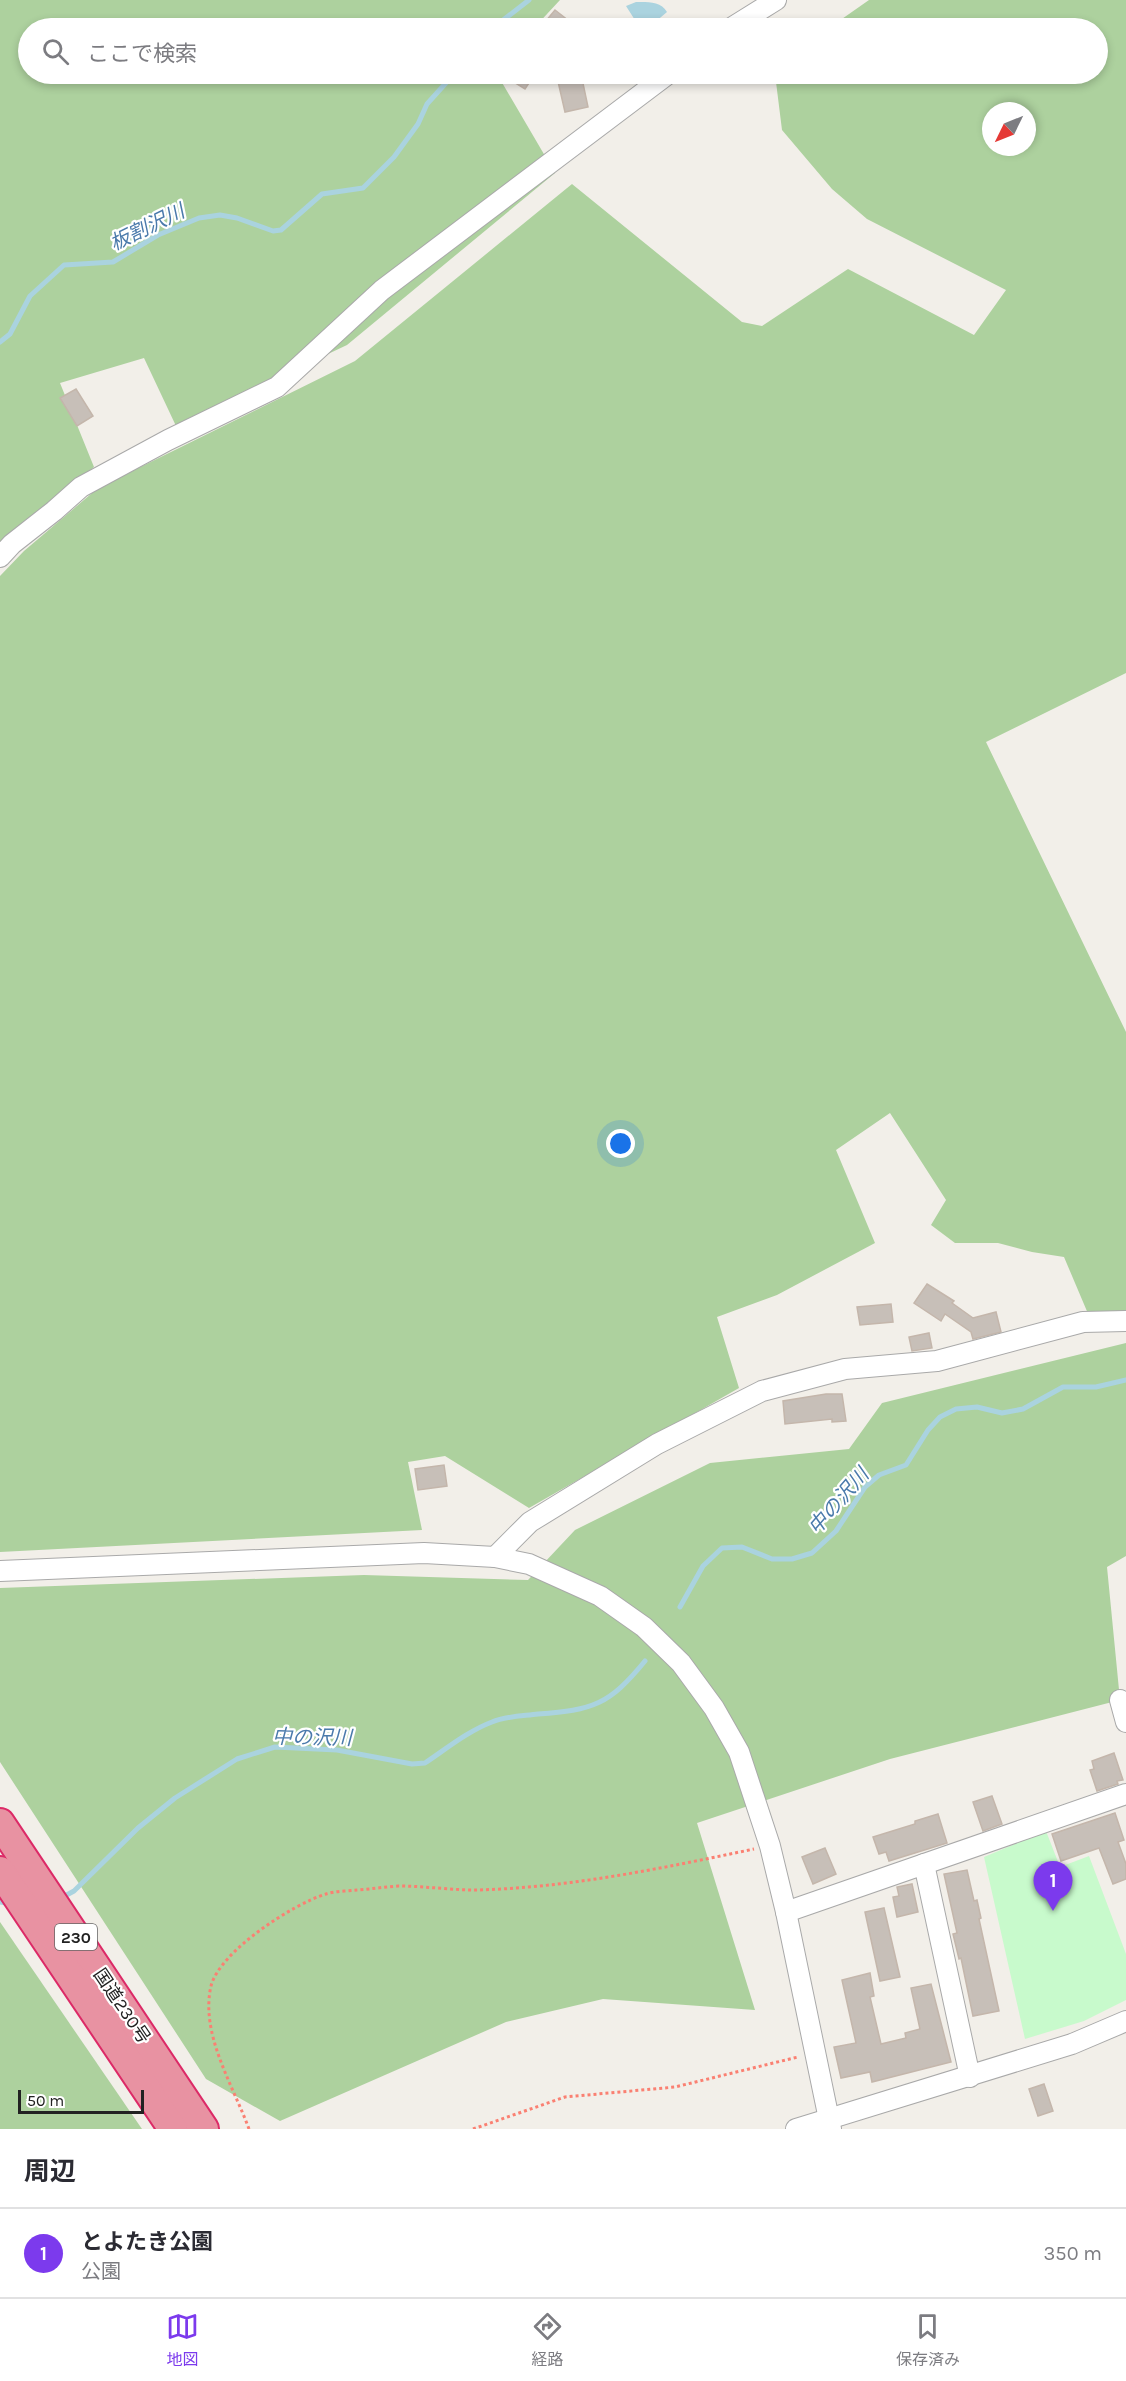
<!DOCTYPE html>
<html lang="ja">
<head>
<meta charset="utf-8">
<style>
  body { margin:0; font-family:Karla,"Noto Sans JP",sans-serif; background:#f2f2f3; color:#2b2b33 }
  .compass { position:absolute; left:982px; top:102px; width:54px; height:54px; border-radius:50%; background:#fff; box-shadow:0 3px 9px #0003; rotate:227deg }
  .scale { position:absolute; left:18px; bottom:15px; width:126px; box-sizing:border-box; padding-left:6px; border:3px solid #222; border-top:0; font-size:16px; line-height:21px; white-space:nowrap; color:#222; -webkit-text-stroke:4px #fff; paint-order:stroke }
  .you { position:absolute; left:621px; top:1144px; width:21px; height:21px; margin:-15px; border:4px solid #fff; border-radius:50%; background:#1a73e8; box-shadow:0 0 0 9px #1a73e833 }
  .badge { display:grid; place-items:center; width:39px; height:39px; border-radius:50%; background:#7c3aed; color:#fff; font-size:20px; font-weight:700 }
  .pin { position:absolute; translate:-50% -50px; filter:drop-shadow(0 2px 3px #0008) }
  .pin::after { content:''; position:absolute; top:32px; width:21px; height:18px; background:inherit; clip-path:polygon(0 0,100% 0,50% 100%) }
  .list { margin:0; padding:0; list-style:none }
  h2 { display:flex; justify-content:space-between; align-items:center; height:78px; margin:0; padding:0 24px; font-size:26px }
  h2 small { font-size:20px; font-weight:400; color:#7c7c81 }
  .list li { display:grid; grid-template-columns:39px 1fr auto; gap:18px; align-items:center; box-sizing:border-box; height:90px; padding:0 24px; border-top:2px solid #e1e1e2 }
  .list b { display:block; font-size:22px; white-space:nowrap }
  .list p { margin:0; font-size:20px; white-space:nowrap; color:#7c7c81 }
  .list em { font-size:20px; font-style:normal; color:#7c7c81 }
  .icon { flex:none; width:33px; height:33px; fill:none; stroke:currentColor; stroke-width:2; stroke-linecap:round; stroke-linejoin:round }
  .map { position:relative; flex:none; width:1126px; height:2129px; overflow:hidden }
  .search { position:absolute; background:#fff; box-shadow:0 3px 9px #0003; left:18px; right:18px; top:18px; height:66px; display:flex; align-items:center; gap:15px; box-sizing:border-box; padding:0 21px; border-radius:33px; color:#7c7c81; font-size:22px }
  .sheet { height:168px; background:#fff }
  nav { display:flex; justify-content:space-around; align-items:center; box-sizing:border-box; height:84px; border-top:2px solid #e1e1e2; background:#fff; font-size:16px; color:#7c7c81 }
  nav a { display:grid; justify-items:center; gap:3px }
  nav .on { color:#7c3aed }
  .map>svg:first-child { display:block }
</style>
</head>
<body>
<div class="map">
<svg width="1126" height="2129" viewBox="0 0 1126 2129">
  <rect width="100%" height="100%" fill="#f2efe9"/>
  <!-- forest -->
  <g fill="#add19e" fill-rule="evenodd">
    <path d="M 0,0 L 560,0 L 534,28 L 28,28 L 28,74 L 497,74 L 555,173 L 347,345 L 176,426 L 144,358 L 60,383 L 94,467 L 0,544 Z"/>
    <path d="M 869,0 L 1126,0 L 1126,673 L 986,742 L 1126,1032 L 1126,1315 L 1089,1316 L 1064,1257 L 1032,1252 L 998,1243 L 955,1243 L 931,1225 L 946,1200 L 890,1113 L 836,1150 L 875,1243 L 777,1295 L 717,1317 L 739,1388 L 529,1508 L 445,1456 L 408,1462 L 422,1530 L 0,1552 L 0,576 L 24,551 L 98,488 L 355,361 L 572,184 L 742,322 L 762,326 L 848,269 L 974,335 L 1006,290 L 867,219 L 832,189 L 782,130 L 775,74 L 1098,74 L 1098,28 L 829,28 ZM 991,111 L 1027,111 L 1027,147 L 991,147 Z"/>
    <path d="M 1126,1343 L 1126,1556 L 1107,1567 L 1120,1700 L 890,1759 L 697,1823 L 755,2010 L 603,1999 L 506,2022 L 280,2121 L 206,2079 L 0,1762 L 0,1588 L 364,1575 L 528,1580 L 575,1530 L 710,1463 L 849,1449 L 882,1403 Z"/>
    <path d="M 0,1922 L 142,2129 L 0,2129 Z"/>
  </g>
  <!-- park -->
  <path fill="#c8facc" d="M 1046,1831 L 1060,1867 L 1089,1856 L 1126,1954 L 1126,2000 L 1084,2021 L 1025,2039 L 984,1857 Z"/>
  <!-- water -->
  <path fill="#aad3df" d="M 636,2 C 647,2 661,1 667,12 L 648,28 L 640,28 L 626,6 Z"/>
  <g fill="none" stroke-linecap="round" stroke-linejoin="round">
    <!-- stream -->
    <g stroke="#aad3df" stroke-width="5">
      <path d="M 493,28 L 529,0"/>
      <path d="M 0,342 L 10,334 L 30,296 L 64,265 L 113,262 L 158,235 L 199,218 L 220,215 L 237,218 L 273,231 L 281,230 L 322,194 L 363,188 L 394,157 L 418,124 L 427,104 L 454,74"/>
      <path d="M 680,1607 L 703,1566 L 722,1548 L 742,1547 L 772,1559 L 792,1559 L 812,1553 L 836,1531 L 865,1487 L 879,1475 L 906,1465 L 928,1430 L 940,1417 L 956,1409 L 977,1407 L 1002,1413 L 1023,1409 L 1063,1387 L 1096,1387 L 1126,1380"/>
      <path d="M 61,1898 L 74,1891 L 138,1828 L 175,1798 L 237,1759 L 275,1747 L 337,1750 L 412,1764 L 425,1763 C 446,1749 468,1731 492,1722 C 506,1716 523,1716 538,1714 C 593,1710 609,1705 645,1661"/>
      <path d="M 0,1902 L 11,1904"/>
    </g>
  </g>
  <!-- building -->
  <g fill="#c7bfb8" stroke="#c4b6ab" stroke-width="1.5">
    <path d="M 555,10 L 578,28 L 540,28 Z"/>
    <path d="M 501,74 L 535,74 L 525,89 Z"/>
    <path d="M 576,74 L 581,74 L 588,107 L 565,112 L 557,77 Z"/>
    <path d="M 76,389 L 93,416 L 77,426 L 60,398 Z"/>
    <path d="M 927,1284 L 954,1301 L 952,1303 L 973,1318 L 996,1312 L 1001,1332 L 973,1339 L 971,1332 L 945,1314 L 941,1321 L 914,1303 Z"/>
    <path d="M 891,1304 L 893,1322 L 860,1325 L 857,1307 Z"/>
    <path d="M 929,1333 L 932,1348 L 912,1351 L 909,1337 Z"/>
    <path d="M 826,1394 L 842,1394 L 846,1421 L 832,1422 L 832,1419 L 785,1424 L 783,1401 Z"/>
    <path d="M 444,1465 L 447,1486 L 418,1490 L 415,1469 Z"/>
    <path d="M 1114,1753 L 1123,1780 L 1117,1781 L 1118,1784 L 1097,1791 L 1090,1770 L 1094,1769 L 1092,1761 Z"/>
    <path d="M 992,1796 L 1002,1824 L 983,1831 L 973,1802 Z"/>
    <path d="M 1115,1813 L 1124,1840 L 1118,1842 L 1126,1864 L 1126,1879 L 1113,1884 L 1099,1848 L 1061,1861 L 1052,1834 Z"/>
    <path d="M 938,1814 L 947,1843 L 889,1861 L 886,1852 L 879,1854 L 873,1837 L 915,1824 L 915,1821 Z"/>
    <path d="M 825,1848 L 836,1874 L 813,1884 L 802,1857 Z"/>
    <path d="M 967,1870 L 974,1901 L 977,1900 L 981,1918 L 979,1919 L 999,2011 L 973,2016 L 961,1958 L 959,1959 L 953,1934 L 957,1933 L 944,1874 Z"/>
    <path d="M 912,1884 L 918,1912 L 897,1917 L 893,1897 L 899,1896 L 897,1887 Z"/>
    <path d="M 884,1908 L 900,1977 L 880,1981 L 865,1912 Z"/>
    <path d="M 870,1973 L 874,1996 L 870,1997 L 881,2044 L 906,2038 L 905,2033 L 920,2029 L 911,1988 L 931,1984 L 951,2062 L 872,2082 L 870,2072 L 841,2078 L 834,2047 L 856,2043 L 842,1980 Z"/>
    <path d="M 1044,2084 L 1053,2111 L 1038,2116 L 1029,2089 Z"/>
  </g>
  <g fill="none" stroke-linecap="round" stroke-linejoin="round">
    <defs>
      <g id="minor">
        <path d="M 731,28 L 776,0"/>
        <path d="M 0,557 L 12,544 L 54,511 L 81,487 L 168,440 L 277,387 L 382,290 L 668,74"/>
        <path d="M 495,1557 L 530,1522 L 657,1444 L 762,1391 L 845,1369 L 937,1361 L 1083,1322 L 1126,1321"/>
        <path d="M 0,1571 L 424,1553 L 495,1557 L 529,1564 L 600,1596 L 644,1627 L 681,1663 L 714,1708 L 739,1752 L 770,1846 L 786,1912 L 831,2129"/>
        <path d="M 1120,1700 L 1126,1722"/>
        <path d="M 924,1864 L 970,2077"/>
        <path d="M 786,1912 L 1126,1794"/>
        <path d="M 796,2129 L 1072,2044 L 1126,2021"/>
      </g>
      <g id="highway">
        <path d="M 0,1823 L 204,2129"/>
        <path d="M 0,1871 L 173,2129"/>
      </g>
    </defs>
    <!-- minor casing -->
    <use href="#minor" stroke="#a9a9a9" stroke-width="22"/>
    <!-- highway casing -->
    <use href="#highway" stroke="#dc2a67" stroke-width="32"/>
    <!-- path -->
    <g stroke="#fa8072" stroke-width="3" stroke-dasharray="3 3" stroke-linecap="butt">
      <path d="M 249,2129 C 233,2085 200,2034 211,1986 C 220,1951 293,1904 326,1894 C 335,1891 347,1891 357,1890 C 371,1889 384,1887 398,1886 C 424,1886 450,1890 475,1890 C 569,1888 663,1868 754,1849"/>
      <path d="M 473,2129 L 565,2097 L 675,2087 L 798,2057"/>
    </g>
    <!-- minor -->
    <use href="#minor" stroke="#fff" stroke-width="20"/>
    <!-- highway -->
    <use href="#highway" stroke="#e892a2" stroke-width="28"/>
  </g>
  <g text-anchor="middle" stroke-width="4.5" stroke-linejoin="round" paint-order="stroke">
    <!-- shield labels -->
    <rect fill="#fff" stroke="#646464" stroke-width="1.5" x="55" y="1924" width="42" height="26" rx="4.5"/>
    <g font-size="16" font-weight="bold" fill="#222">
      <text x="76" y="1943">230</text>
    </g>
    <!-- street labels -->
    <g font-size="18" fill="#222" stroke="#fff">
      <text transform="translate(122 2006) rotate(56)" y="6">国道230号</text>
    </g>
    <!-- water labels -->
    <g font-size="20" font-style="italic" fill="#4a7aab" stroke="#fff">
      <text transform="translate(147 227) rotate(-26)" y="7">板割沢川</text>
      <text transform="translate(838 1501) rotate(-49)" y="7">中の沢川</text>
      <text transform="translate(312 1737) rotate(1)" y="7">中の沢川</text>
    </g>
  </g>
</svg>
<svg class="compass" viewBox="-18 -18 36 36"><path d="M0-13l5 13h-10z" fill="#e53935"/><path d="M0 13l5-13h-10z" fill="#7c7c81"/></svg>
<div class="scale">50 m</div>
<div class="you"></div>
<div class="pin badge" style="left:1053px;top:1911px">1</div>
<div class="search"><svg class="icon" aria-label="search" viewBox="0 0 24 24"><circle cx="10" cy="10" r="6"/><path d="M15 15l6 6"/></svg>ここで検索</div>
</div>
<section class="sheet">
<h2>周辺<small></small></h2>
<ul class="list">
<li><span class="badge">1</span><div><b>とよたき公園</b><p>公園</p></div><em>350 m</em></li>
</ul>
</section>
<nav>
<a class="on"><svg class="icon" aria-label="map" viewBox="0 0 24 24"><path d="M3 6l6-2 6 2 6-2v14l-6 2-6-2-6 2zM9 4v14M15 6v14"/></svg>地図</a>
<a><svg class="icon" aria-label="directions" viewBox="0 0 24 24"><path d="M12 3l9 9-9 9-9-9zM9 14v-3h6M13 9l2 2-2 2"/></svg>経路</a>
<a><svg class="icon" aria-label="saved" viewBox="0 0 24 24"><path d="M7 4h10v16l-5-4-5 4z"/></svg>保存済み</a>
</nav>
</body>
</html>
